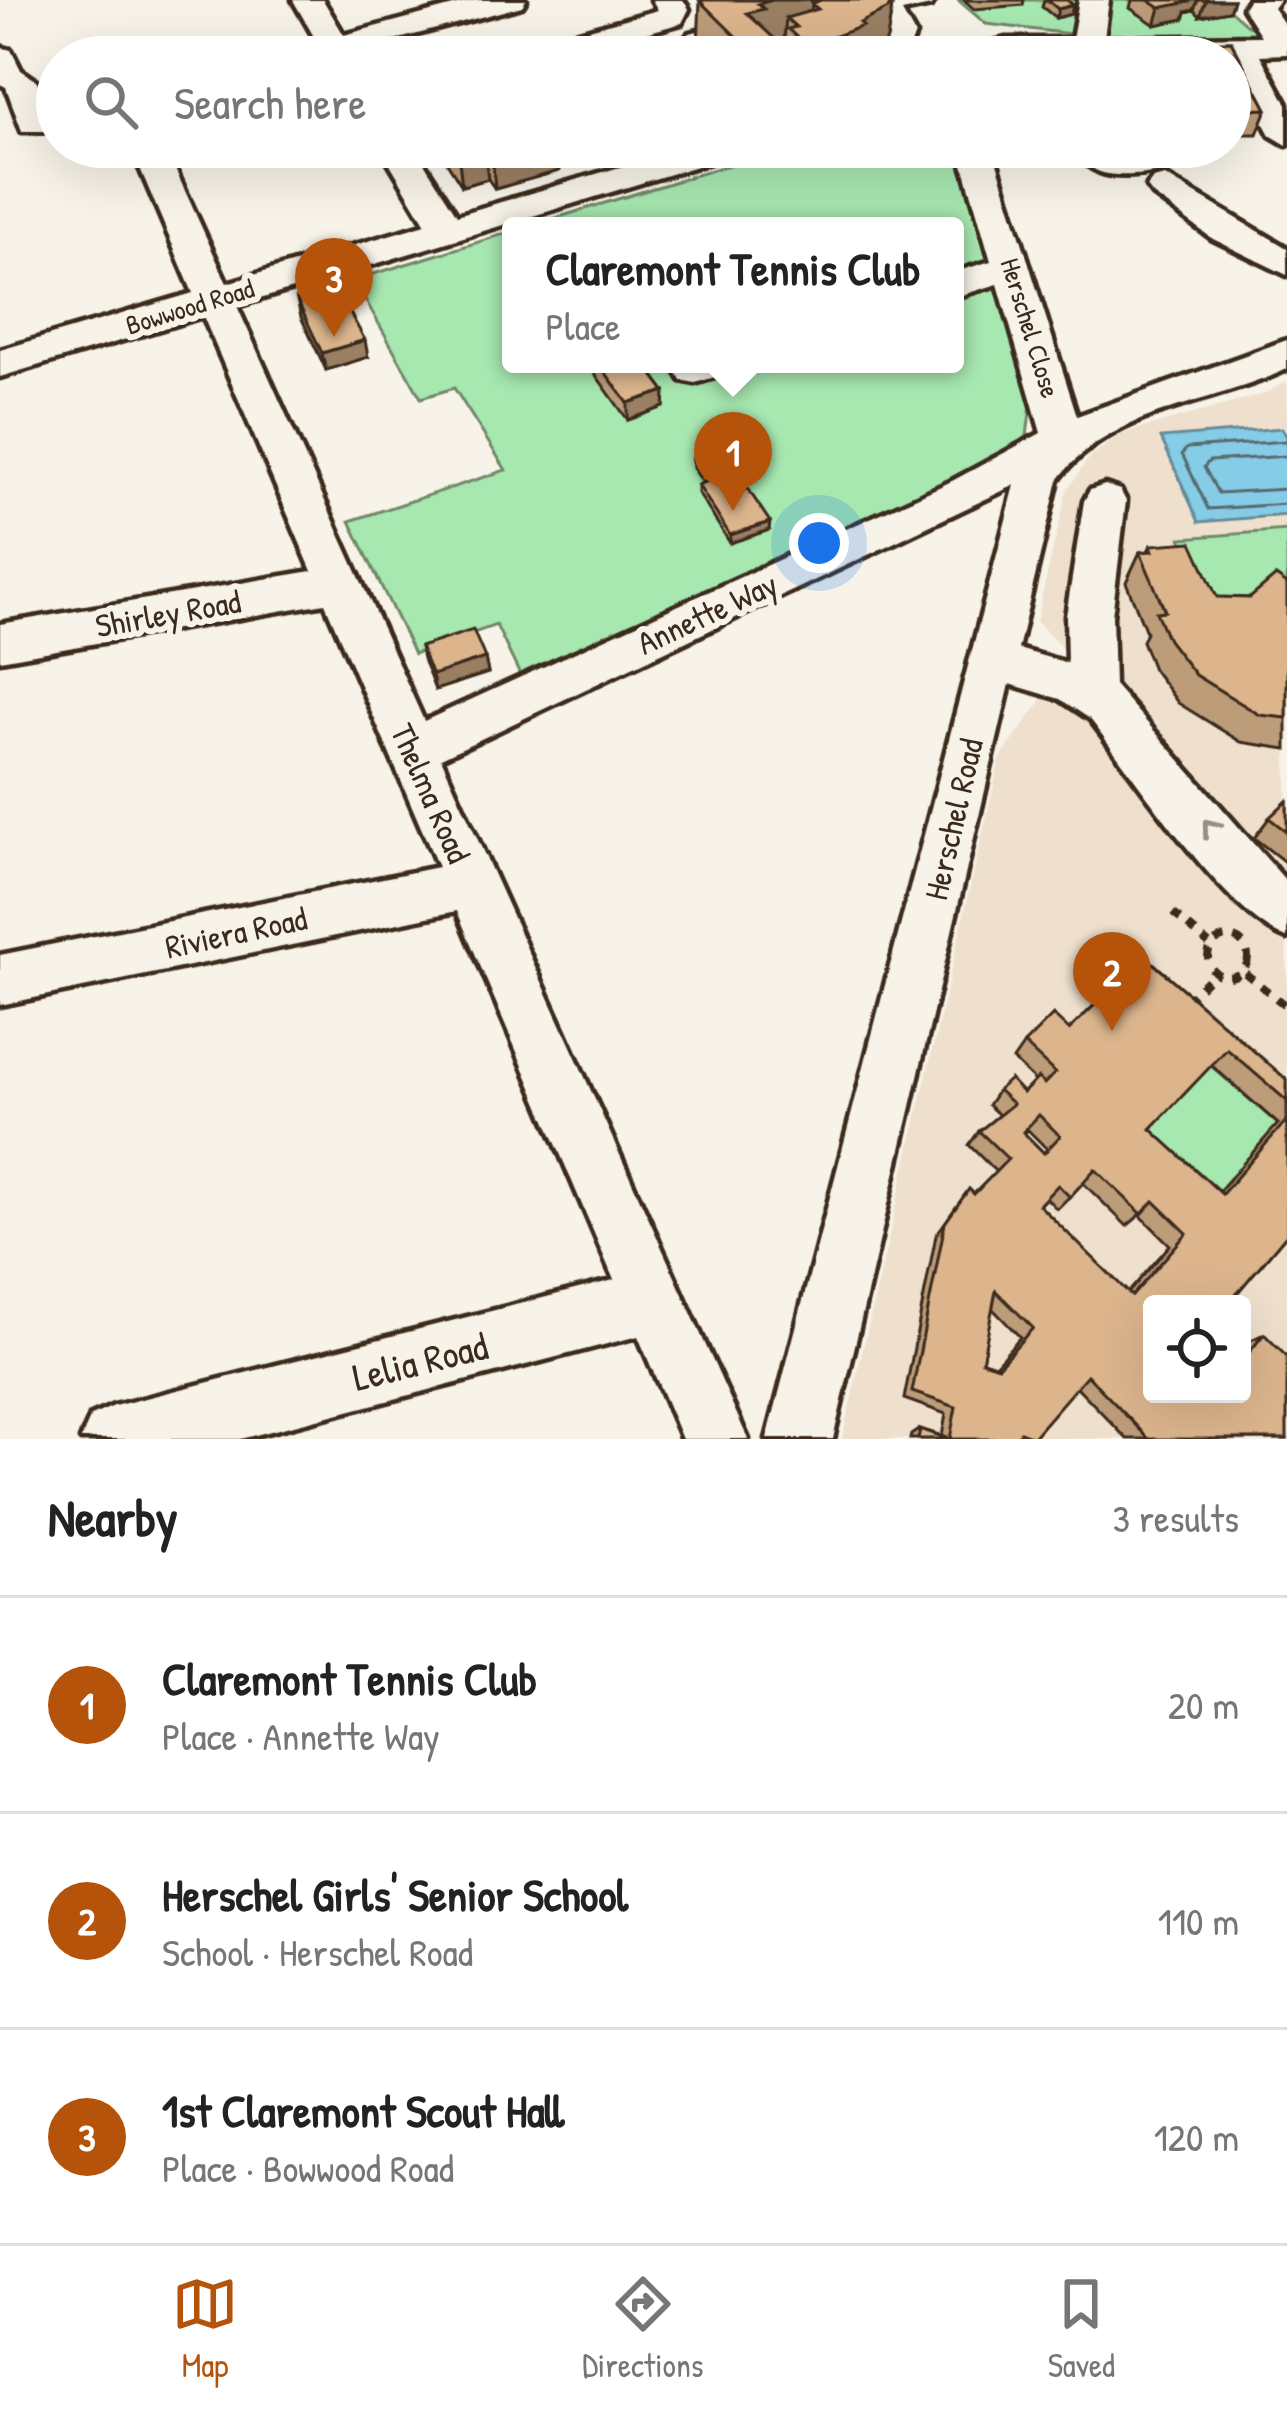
<!DOCTYPE html>
<html lang="en">
<head>
<meta charset="utf-8">
<style>
  body { margin:0; font-family:"Patrick Hand",sans-serif; background:#f6f6f6; color:#222 }
  .controls { position:absolute; right:36px; bottom:36px; display:grid; overflow:hidden; border-radius:12px; box-shadow:0 12px 48px #0002 }
  .controls button { width:108px; height:108px; display:grid; place-items:center; padding:0; border:0; border-bottom:3px solid #e0e0e0; background:#fff; color:#222; font:60px sans-serif }
  .you { position:absolute; left:819px; top:543px; width:42px; height:42px; margin:-30px; border:9px solid #fff; border-radius:50%; background:#1a73e8; box-shadow:0 0 0 18px #1a73e833 }
  .badge { display:grid; place-items:center; width:78px; height:78px; border-radius:50%; background:#b45309; color:#fff; font-size:39px; font-weight:700 }
  .pin { position:absolute; translate:-50% -99px; filter:drop-shadow(0 3px 6px #0008) }
  .pin::after { content:''; position:absolute; top:63px; width:42px; height:36px; background:inherit; clip-path:polygon(0 0,100% 0,50% 100%) }
  .popup { position:absolute; left:502px; top:217px; width:462px; height:156px; box-sizing:border-box; display:grid; place-content:center; border-radius:12px; background:#fff; filter:drop-shadow(0 3px 9px #0005); font-size:39px; white-space:nowrap; color:#767676 }
  .popup b { font-size:45px; color:#222 }
  .popup::after { content:''; position:absolute; left:50%; top:100%; margin-left:-24px; border:24px solid transparent; border-top-color:#fff }
  .list { margin:0; padding:0; list-style:none }
  h2 { display:flex; justify-content:space-between; align-items:center; height:156px; margin:0; padding:0 48px; font-size:51px }
  h2 small { font-size:39px; font-weight:400; color:#767676 }
  .list li { display:grid; grid-template-columns:78px 1fr auto; gap:36px; align-items:center; box-sizing:border-box; height:216px; padding:0 48px; border-top:3px solid #e0e0e0 }
  .list b { display:block; font-size:45px; white-space:nowrap }
  .list p { margin:0; font-size:39px; white-space:nowrap; color:#767676 }
  .list em { font-size:39px; font-style:normal; color:#767676 }
  .icon { flex:none; width:66px; height:66px; fill:none; stroke:currentColor; stroke-width:2; stroke-linecap:round; stroke-linejoin:round }
  .map { position:relative; flex:none; width:1287px; height:1439px; overflow:hidden }
  .search { position:absolute; background:#fff; box-shadow:0 12px 48px #0002; left:36px; right:36px; top:36px; height:132px; display:flex; align-items:center; gap:30px; box-sizing:border-box; padding:0 42px; border-radius:66px; color:#767676; font-size:45px }
  .sheet { height:804px; background:#fff }
  nav { display:flex; justify-content:space-around; align-items:center; box-sizing:border-box; height:168px; border-top:3px solid #e0e0e0; background:#fff; font-size:33px; color:#767676 }
  nav a { display:grid; justify-items:center; gap:6px }
  nav .on { color:#b45309 }
  .map>svg:first-child { display:block }
</style>
</head>
<body>
<div class="map">
<svg width="1287" height="1439" viewBox="0 0 1287 1439">
  <rect width="100%" height="100%" fill="#f7f3e8"/>
  <filter id="ink" filterUnits="userSpaceOnUse"><feTurbulence type="fractalNoise" baseFrequency=".00833" numOctaves="2"/><feDisplacementMap in="SourceGraphic" scale="24" xChannelSelector="R" yChannelSelector="G"/><feConvolveMatrix kernelMatrix="1 2 1 2 8 2 1 2 1" color-interpolation-filters="sRGB"/></filter>
  <g filter="url(#ink)">
    <!-- built -->
    <path fill="#efe0cd" fill-rule="evenodd" d="M 1287,381 L 1287,1439 L 842,1439 L 1000,759 L 1071,658 L 1036,621 L 1067,490 L 1089,458 L 1121,434 L 1264,394 ZM 1152,1304 L 1242,1304 L 1242,1394 L 1152,1394 Z"/>
    <!-- green -->
    <g fill="#a7e7b0" stroke="#718867" stroke-width="3">
      <path d="M 958,0 L 1083,0 L 1080,35 L 986,24 Z"/>
      <path d="M 1103,0 L 1232,0 L 1222,3 L 1249,27 L 1262,25 L 1267,36 L 1096,36 Z"/>
      <path d="M 787,147 L 958,147 L 1031,403 L 1026,445 L 521,677 L 496,625 L 414,654 L 350,521 L 506,470 L 454,388 L 421,398 L 354,280 L 511,232 L 511,364 L 955,364 L 955,226 L 530,226 Z"/>
      <path d="M 1287,530 L 1287,597 L 1210,603 L 1181,538 Z"/>
      <path d="M 1210,1065 L 1278,1124 L 1205,1207 L 1136,1143 Z"/>
    </g>
    <!-- water -->
    <path fill="#85cce7" stroke="#678b97" stroke-width="3" d="M 1282,428 L 1287,437 L 1287,515 L 1199,522 L 1161,438 Z"/>
    <g fill="none" stroke-linecap="round" stroke-linejoin="round">
      <!-- shore -->
      <g stroke="#596b6e" stroke-width="3">
        <path d="M 1287,441 L 1187,448 L 1182,454 L 1208,509 L 1287,504"/>
        <path d="M 1287,456 L 1209,461 L 1204,467 L 1218,493 L 1287,489"/>
      </g>
      <defs>
        <g id="minor">
          <path d="M 293,0 L 323,0 L 344,35 L 476,0 L 526,0 L 522,6 L 354,51 L 358,57 L 280,57 L 285,50 L 317,42 Z"/>
          <path d="M 652,0 L 683,0 L 689,9 L 682,23 L 559,57 L 546,55 L 541,48 L 546,41 L 658,10 Z"/>
          <path d="M 816,0 L 935,0 L 931,6 L 902,12 L 915,35 L 906,57 L 874,57 L 883,35 L 871,13 L 816,13 L 812,6 Z"/>
          <path d="M 1079,0 L 1109,0 L 1104,38 L 1261,36 L 1243,8 L 1248,0 L 1279,0 L 1273,8 L 1287,28 L 1287,54 L 1260,55 L 1287,104 L 1287,145 L 1270,135 L 1228,55 L 957,57 L 962,50 L 1005,39 L 1072,39 Z"/>
          <path d="M 760,15 L 776,24 L 771,31 L 712,47 L 708,51 L 712,57 L 680,57 L 675,49 L 690,33 Z"/>
          <path d="M 0,47 L 11,50 L 21,70 L 37,81 L 51,124 L 46,131 L 22,131 L 6,87 L 0,84 Z"/>
          <path d="M 131,147 L 165,147 L 227,283 L 426,224 L 380,147 L 414,147 L 457,215 L 688,147 L 741,147 L 736,154 L 237,306 L 424,721 L 952,481 L 1041,433 L 998,284 L 955,297 L 955,272 L 991,261 L 958,147 L 992,147 L 1077,416 L 1287,340 L 1287,369 C 1210,406 1113,407 1058,480 L 1018,649 L 1067,663 L 1066,616 L 1084,501 L 1090,490 L 1105,485 L 1120,490 L 1126,501 L 1112,616 L 1114,685 L 1287,882 L 1287,938 C 1225,915 1134,775 1090,719 L 1060,699 L 1010,684 L 833,1439 L 767,1439 L 1015,485 L 441,758 L 748,1439 L 682,1439 L 638,1336 L 240,1439 L 81,1439 L 91,1416 L 114,1406 L 614,1280 L 457,911 L 0,1005 L 0,955 L 438,867 L 325,603 L 0,660 L 0,624 L 312,571 L 203,316 L 0,377 L 0,350 L 193,293 Z"/>
          <path d="M 1071,147 L 1109,147 L 1116,153 L 1166,150 L 1183,160 C 1171,175 1118,179 1100,172 C 1089,168 1078,157 1071,147 Z"/>
          <path d="M 1165,176 L 1287,248 L 1287,275 L 1213,239 L 1153,195 L 1147,187 L 1153,179 Z"/>
          <path d="M 679,364 L 734,364 L 728,373 L 695,383 L 681,380 L 675,370 Z"/>
        </g>
      </defs>
      <!-- minor casing -->
      <use href="#minor" stroke="#3b2a1e" stroke-width="9"/>
      <!-- path -->
      <g stroke="#3b2a1e" stroke-width="8" stroke-dasharray="10 10" stroke-linecap="butt">
        <path d="M 1173,913 L 1209,944"/>
        <circle cx="1228" cy="957" r="20"/>
        <path d="M 1245,973 L 1287,1007"/>
        <path d="M 1186,1001 L 1215,972"/>
      </g>
      <!-- minor -->
      <use href="#minor" fill="#f7f3e8" fill-rule="evenodd"/>
    </g>
    <!-- wall -->
    <g fill="#bd9c79" stroke="#3b2a1e" stroke-width="3" fill-rule="evenodd">
      <path d="M 704,0 L 893,0 L 887,39 L 882,53 L 874,57 L 782,57 L 784,40 L 777,42 L 779,43 L 777,57 L 710,57 L 698,45 L 700,1 Z"/>
      <path d="M 964,0 L 1024,0 L 1023,5 L 974,9 Z"/>
      <path d="M 1044,0 L 1067,0 L 1073,5 L 1071,14 L 1056,18 L 1042,7 Z"/>
      <path d="M 1132,0 L 1233,0 L 1229,11 L 1200,16 L 1194,10 L 1186,12 L 1184,19 L 1155,25 L 1130,8 Z"/>
      <path d="M 1231,41 L 1267,109 L 1257,134 L 1236,134 L 1234,141 L 1230,142 L 1230,57 L 1188,57 L 1193,42 Z"/>
      <path d="M 1099,43 L 1146,57 L 1095,57 Z"/>
      <path d="M 437,147 L 557,147 L 559,171 L 495,189 L 488,179 L 462,186 Z"/>
      <path d="M 1125,147 L 1214,147 L 1190,154 L 1187,148 L 1127,150 Z"/>
      <path d="M 297,300 L 368,357 L 326,370 L 301,317 Z"/>
      <path d="M 588,364 L 645,364 L 665,391 L 664,407 L 628,420 Z"/>
      <path d="M 693,459 L 769,530 L 730,543 L 698,493 L 698,485 L 703,483 L 693,467 Z"/>
      <path d="M 1151,545 L 1217,597 L 1250,598 L 1287,584 L 1287,749 L 1241,742 L 1178,703 L 1153,669 L 1142,641 L 1146,632 L 1126,582 L 1140,552 L 1148,551 Z"/>
      <path d="M 420,647 L 485,658 L 488,673 L 435,690 L 424,662 Z"/>
      <path d="M 1287,801 L 1287,864 L 1254,838 L 1269,818 Z"/>
      <path d="M 1145,956 L 1287,1080 L 1287,1234 L 1152,1394 L 1242,1394 L 1242,1346 L 1245,1343 L 1264,1334 L 1287,1439 L 1127,1439 L 1076,1386 L 1033,1437 L 1027,1439 L 910,1439 L 911,1435 L 920,1429 L 942,1436 L 946,1414 L 904,1399 L 936,1235 L 969,1189 L 974,1194 L 996,1172 L 969,1145 L 979,1131 L 999,1115 L 988,1105 L 998,1090 L 1023,1093 L 1035,1081 L 1013,1060 L 1024,1044 L 1069,1030 ZM 1211,1065 L 1278,1124 L 1219,1191 L 1151,1129 ZM 1028,1130 L 1047,1149 L 1044,1153 L 1024,1133 ZM 1083,1183 L 1127,1226 L 1140,1215 L 1170,1245 L 1128,1293 L 1039,1205 L 1046,1198 L 1057,1209 ZM 992,1308 L 1020,1337 L 995,1365 L 982,1361 Z"/>
    </g>
    <!-- shaded-wall -->
    <g fill="#9a7f63" stroke="#3b2a1e" stroke-width="3">
      <path d="M 772,0 L 838,0 L 818,9 L 812,4 L 809,32 L 796,27 L 786,18 L 784,40 L 761,46 L 779,43 L 777,57 L 750,57 L 747,13 L 758,4 Z"/>
      <path d="M 893,0 L 887,39 L 882,53 L 874,57 L 818,57 L 819,42 Z"/>
      <path d="M 1183,0 L 1198,0 L 1194,10 L 1186,12 L 1184,19 L 1155,25 L 1160,8 Z"/>
      <path d="M 1206,0 L 1233,0 L 1229,11 L 1200,16 Z"/>
      <path d="M 1073,5 L 1071,14 L 1056,18 L 1058,9 Z"/>
      <path d="M 1244,116 L 1234,141 L 1230,142 L 1230,120 Z"/>
      <path d="M 557,147 L 559,171 L 495,189 L 493,164 Z"/>
      <path d="M 1193,147 L 1214,147 L 1190,154 Z"/>
      <path d="M 485,154 L 488,179 L 462,186 L 459,161 Z"/>
      <path d="M 365,340 L 368,357 L 326,370 L 322,353 Z"/>
      <path d="M 665,391 L 664,407 L 628,420 L 628,403 Z"/>
      <path d="M 770,522 L 769,530 L 730,543 L 730,535 Z"/>
      <path d="M 485,658 L 488,673 L 435,690 L 432,675 Z"/>
    </g>
    <!-- building -->
    <g fill="#dcb58d" stroke="#3b2a1e" stroke-width="3" fill-rule="evenodd">
      <path d="M 704,0 L 772,0 L 758,4 L 764,9 L 747,13 L 779,43 L 751,51 L 700,1 Z"/>
      <path d="M 821,0 L 892,0 L 888,9 L 860,23 L 863,26 L 819,42 L 802,42 L 788,29 L 796,27 L 786,18 L 818,9 L 812,4 Z"/>
      <path d="M 1047,0 L 1067,0 L 1073,5 L 1058,9 Z"/>
      <path d="M 1148,0 L 1187,0 L 1189,2 L 1160,8 Z"/>
      <path d="M 1231,41 L 1267,109 L 1240,110 L 1244,116 L 1230,120 L 1230,57 L 1201,57 L 1193,42 Z"/>
      <path d="M 1139,42 L 1146,57 L 1105,57 L 1099,43 Z"/>
      <path d="M 450,147 L 555,147 L 493,164 L 485,154 L 459,161 Z"/>
      <path d="M 336,288 L 365,340 L 322,353 L 297,300 Z"/>
      <path d="M 599,364 L 645,364 L 665,391 L 628,403 Z"/>
      <path d="M 722,450 L 770,522 L 730,535 L 698,485 L 708,481 L 693,459 Z"/>
      <path d="M 1192,542 L 1217,597 L 1250,598 L 1276,576 L 1287,584 L 1287,718 L 1260,715 L 1195,675 L 1168,640 L 1156,612 L 1165,611 L 1140,552 L 1153,551 L 1151,545 Z"/>
      <path d="M 473,630 L 485,658 L 432,675 L 420,647 Z"/>
      <path d="M 1287,801 L 1287,832 L 1269,818 Z"/>
      <path d="M 1145,956 L 1287,1080 L 1287,1101 L 1227,1049 L 1151,1129 L 1222,1194 L 1287,1120 L 1287,1234 L 1228,1304 L 1152,1304 L 1152,1394 L 1242,1394 L 1242,1361 L 1264,1334 L 1287,1357 L 1287,1439 L 1149,1439 L 1087,1375 L 1033,1437 L 1020,1432 L 1018,1439 L 950,1439 L 956,1407 L 912,1392 L 945,1223 L 969,1189 L 974,1194 L 1008,1159 L 979,1131 L 1013,1104 L 998,1090 L 1010,1079 L 1023,1093 L 1038,1078 L 1044,1084 L 1055,1073 L 1024,1044 L 1053,1015 L 1069,1030 ZM 1039,1115 L 1060,1136 L 1044,1153 L 1023,1132 ZM 1095,1169 L 1142,1214 L 1154,1201 L 1187,1233 L 1132,1296 L 1039,1205 L 1058,1185 L 1070,1197 ZM 996,1291 L 1033,1328 L 998,1366 L 982,1361 Z"/>
      <path d="M 920,1429 L 949,1439 L 918,1439 Z"/>
    </g>
    <!-- one-way arrows -->
    <defs><path id="oneway-chevron" d="M-2-3.5L2.5 0L-2 3.5" fill="none" stroke-width="1.6" stroke-linecap="round" stroke-linejoin="round" transform="scale(3)"/></defs>
    <use stroke="#998e83" href="#oneway-chevron" transform="translate(1210 827) rotate(-129)"/>
  </g>
  <g text-anchor="middle" stroke-width="12" stroke-linejoin="round" paint-order="stroke">
    <!-- far-street labels -->
    <g font-size="27" fill="#3b2a1e" stroke="#f7f3e8">
      <text transform="translate(190 307) rotate(-17)" y="9">Bowwood Road</text>
      <text transform="translate(1030 328) rotate(73)" y="9">Herschel Close</text>
    </g>
    <!-- street labels -->
    <g font-size="33" fill="#3b2a1e" stroke="#f7f3e8">
      <text transform="translate(168 613) rotate(-10)" y="12">Shirley Road</text>
      <text transform="translate(707 613) rotate(-25)" y="12">Annette Way</text>
      <text transform="translate(431 793) rotate(66)" y="12">Thelma Road</text>
      <text transform="translate(953 819) rotate(-77)" y="12">Herschel Road</text>
      <text transform="translate(236 932) rotate(-12)" y="12">Riviera Road</text>
    </g>
    <!-- near-street labels -->
    <g font-size="39" fill="#3b2a1e" stroke="#f7f3e8">
      <text transform="translate(420 1361) rotate(-14)" y="14">Lelia Road</text>
    </g>
  </g>
</svg>
<div class="controls">
<button><svg class="icon" aria-label="locate" viewBox="0 0 24 24"><circle cx="12" cy="12" r="6"/><path d="M12 2v4M12 18v4M2 12h4M18 12h4"/></svg></button>
</div>
<div class="you"></div>
<div class="pin badge" style="left:733px;top:511px">1</div>
<div class="popup"><b>Claremont Tennis Club</b>Place</div>
<div class="pin badge" style="left:1112px;top:1031px">2</div>
<div class="pin badge" style="left:334px;top:337px">3</div>
<div class="search"><svg class="icon" aria-label="search" viewBox="0 0 24 24"><circle cx="10" cy="10" r="6"/><path d="M15 15l6 6"/></svg>Search here</div>
</div>
<section class="sheet">
<h2>Nearby<small>3 results</small></h2>
<ul class="list">
<li><span class="badge">1</span><div><b>Claremont Tennis Club</b><p>Place · Annette Way</p></div><em>20 m</em></li>
<li><span class="badge">2</span><div><b>Herschel Girls' Senior School</b><p>School · Herschel Road</p></div><em>110 m</em></li>
<li><span class="badge">3</span><div><b>1st Claremont Scout Hall</b><p>Place · Bowwood Road</p></div><em>120 m</em></li>
</ul>
</section>
<nav>
<a class="on"><svg class="icon" aria-label="map" viewBox="0 0 24 24"><path d="M3 6l6-2 6 2 6-2v14l-6 2-6-2-6 2zM9 4v14M15 6v14"/></svg>Map</a>
<a><svg class="icon" aria-label="directions" viewBox="0 0 24 24"><path d="M12 3l9 9-9 9-9-9zM9 14v-3h6M13 9l2 2-2 2"/></svg>Directions</a>
<a><svg class="icon" aria-label="saved" viewBox="0 0 24 24"><path d="M7 4h10v16l-5-4-5 4z"/></svg>Saved</a>
</nav>
</body>
</html>
